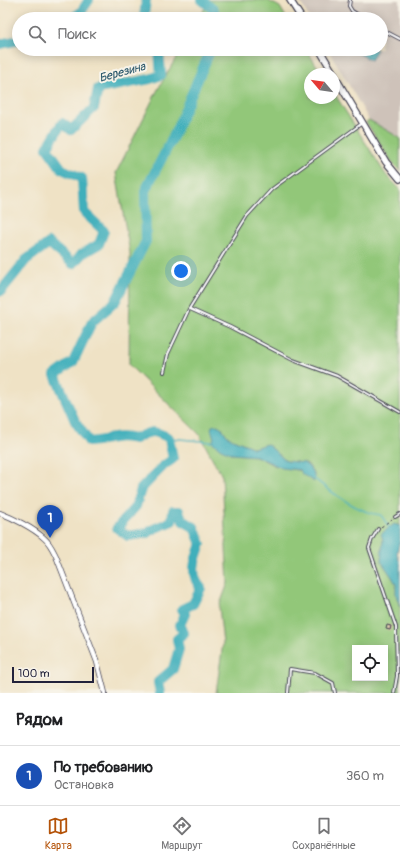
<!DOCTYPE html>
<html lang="ru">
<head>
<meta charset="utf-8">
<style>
  body { margin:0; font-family:Pangolin,sans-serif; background:#f6f6f6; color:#202124 }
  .controls { position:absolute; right:12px; bottom:12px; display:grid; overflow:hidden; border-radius:0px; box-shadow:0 2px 10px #0003 }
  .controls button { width:36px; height:36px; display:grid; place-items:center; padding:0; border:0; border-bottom:1px solid #e0e0e0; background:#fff; color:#202124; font:20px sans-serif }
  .compass { position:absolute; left:304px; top:68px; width:36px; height:36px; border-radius:50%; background:#fff; box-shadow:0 2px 10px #0003; rotate:299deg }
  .scale { position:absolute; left:12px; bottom:10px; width:82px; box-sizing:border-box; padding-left:4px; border:2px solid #22223b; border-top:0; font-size:11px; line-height:14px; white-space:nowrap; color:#22223b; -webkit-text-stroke:3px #f7f3e8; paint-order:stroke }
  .you { position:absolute; left:181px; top:271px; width:14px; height:14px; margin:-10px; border:3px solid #fff; border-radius:50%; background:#1a73e8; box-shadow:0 0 0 6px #1a73e833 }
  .badge { display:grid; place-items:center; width:26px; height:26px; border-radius:50%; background:#b45309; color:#fff; font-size:13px; font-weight:700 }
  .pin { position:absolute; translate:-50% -33px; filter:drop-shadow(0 1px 2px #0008) }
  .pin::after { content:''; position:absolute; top:21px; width:14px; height:12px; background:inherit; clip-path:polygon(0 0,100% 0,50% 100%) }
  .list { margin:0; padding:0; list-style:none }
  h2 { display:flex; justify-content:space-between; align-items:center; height:52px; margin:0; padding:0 16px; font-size:17px }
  h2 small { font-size:13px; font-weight:400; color:#757577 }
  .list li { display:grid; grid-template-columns:26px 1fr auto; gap:12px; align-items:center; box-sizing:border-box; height:60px; padding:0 16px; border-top:1px solid #e0e0e0 }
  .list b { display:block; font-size:15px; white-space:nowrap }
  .list p { margin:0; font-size:13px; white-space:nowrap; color:#757577 }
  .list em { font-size:13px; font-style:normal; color:#757577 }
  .icon { flex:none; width:22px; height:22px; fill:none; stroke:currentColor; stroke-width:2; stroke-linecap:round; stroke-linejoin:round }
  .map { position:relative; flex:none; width:400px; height:693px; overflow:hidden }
  .search { position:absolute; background:#fff; box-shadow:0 2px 10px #0003; left:12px; right:12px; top:12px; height:44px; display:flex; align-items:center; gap:10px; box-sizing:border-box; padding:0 14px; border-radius:22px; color:#757577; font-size:15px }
  .sheet { height:112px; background:#fff }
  nav { display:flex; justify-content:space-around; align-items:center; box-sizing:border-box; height:56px; border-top:1px solid #e0e0e0; background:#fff; font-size:11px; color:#757577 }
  nav a { display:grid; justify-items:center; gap:2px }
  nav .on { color:#b45309 }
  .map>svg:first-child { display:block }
</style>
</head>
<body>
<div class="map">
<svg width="400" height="693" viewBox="0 0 400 693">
  <rect width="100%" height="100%" fill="#f7f3e8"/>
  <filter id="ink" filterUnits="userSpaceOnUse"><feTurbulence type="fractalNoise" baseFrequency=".025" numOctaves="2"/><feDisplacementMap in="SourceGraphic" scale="8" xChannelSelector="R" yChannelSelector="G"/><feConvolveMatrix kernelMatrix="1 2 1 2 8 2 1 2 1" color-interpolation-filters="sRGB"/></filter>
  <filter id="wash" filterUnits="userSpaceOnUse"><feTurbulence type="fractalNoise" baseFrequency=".012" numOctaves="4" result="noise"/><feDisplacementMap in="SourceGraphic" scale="16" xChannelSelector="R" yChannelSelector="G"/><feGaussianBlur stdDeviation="0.9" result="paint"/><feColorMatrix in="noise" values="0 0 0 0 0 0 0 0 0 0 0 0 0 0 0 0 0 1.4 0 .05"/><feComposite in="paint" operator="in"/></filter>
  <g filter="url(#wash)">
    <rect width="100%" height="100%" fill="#efe2c5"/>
    <!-- industrial -->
    <path fill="#cec2b9" d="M 299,0 L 400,0 L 400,138 L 369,120 L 328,49 L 381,49 L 381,19 L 310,19 Z"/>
    <!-- green -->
    <g fill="#92c779" stroke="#5a745a" fill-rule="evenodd">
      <path d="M 209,0 L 267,0 L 280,7 L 287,19 L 199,19 Z"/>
      <path d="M 181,49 L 306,49 L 322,74 L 310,74 L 310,98 L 334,98 L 334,93 L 386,175 L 400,189 L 400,526 L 394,524 L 383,540 L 381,561 L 392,577 L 396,584 L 396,595 L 400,607 L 400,693 L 216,693 L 223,643 L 219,607 L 228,583 L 222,476 L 199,434 L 129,365 L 130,253 L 116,173 L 157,91 ZM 221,427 L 228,437 L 254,448 L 267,444 L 286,461 L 304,463 L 309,466 L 314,474 L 273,465 L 256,456 L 233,454 L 212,442 ZM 355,648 L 385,648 L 385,678 L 355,678 Z"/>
      <path d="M 369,120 L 400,138 L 400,171 L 393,164 L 366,122 Z"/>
    </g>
    <!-- water -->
    <g fill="#3fafbb" stroke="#30687b">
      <path d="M 350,49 L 377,49 L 371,60 Z"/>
      <path d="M 217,425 L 221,427 L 228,437 L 254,448 L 267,444 L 286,461 L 304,463 L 309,467 L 314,474 L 314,482 L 302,474 L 300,470 L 282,468 L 256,456 L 233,454 L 221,449 L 212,442 L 214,438 L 211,429 L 212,426 Z"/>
      <path d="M 394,524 L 400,526 L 400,539 L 397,554 L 400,563 L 400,607 L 396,595 L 396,584 L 392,577 L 381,561 L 383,540 L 381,534 Z"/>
    </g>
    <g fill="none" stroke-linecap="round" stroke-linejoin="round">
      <!-- stream -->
      <g stroke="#3fafbb" stroke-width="1.5">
        <path d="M 169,438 L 212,442"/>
        <path d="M 312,477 C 330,491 358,513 381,515 L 390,529"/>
      </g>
      <!-- river -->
      <g stroke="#3fafbb" stroke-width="10">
        <path d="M 146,0 L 144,17 L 147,19"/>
        <path d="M 202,0 L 214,10 L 215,19"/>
        <path d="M 71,19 L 81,12 L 89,0"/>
        <path d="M 0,44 L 19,40"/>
        <path d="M 1,291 L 26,260 L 49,243 L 73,264 L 82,254 L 99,244 L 104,231 L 84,212 L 82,178 L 62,169 L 47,148 L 62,123 L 71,130 L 94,108 L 98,89 L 150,79 L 161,75 L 159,49"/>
        <path d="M 160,693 L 158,682 L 173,669 L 179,649 L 177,639 L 184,633 L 180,625 L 185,614 L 182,609 L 193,604 L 201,588 C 189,575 195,559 201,544 L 194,527 L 183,521 L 179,511 L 173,511 L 172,521 L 151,530 L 148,533 L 128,536 L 117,528 L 136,506 L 141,489 L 163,466 L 173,459 L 169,438 C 153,430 151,430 135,439 C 116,434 107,441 89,442 L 75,421 L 55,375 L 73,362 L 92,322 L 115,302 L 146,241 L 145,191 L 174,135 L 211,49"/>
      </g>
    </g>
    <g id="blocks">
      <!-- building -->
      <path fill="#dda698" d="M 387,625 L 391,626 L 390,630 L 386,629 Z"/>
    </g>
  </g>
  <g filter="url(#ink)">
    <use href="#blocks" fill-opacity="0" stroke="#413f50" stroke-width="1"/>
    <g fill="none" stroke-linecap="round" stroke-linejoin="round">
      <defs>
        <g id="service">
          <path d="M 350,0 L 349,6 L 352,11 L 365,19"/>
          <path d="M 381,29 L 400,39"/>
          <path d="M 190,309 L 230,327 L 293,360 L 337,376 L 400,412"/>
          <path d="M 164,372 L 168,354 L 189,309 L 247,216 L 272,189 L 361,124"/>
          <path d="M 395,517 L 400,514"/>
          <path d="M 378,529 L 372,539 L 369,548 L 396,627 L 397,676 L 394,693"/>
          <path d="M 288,693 L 290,669 L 315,673 L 333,683 L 335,693"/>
        </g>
        <path id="minor" d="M 0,513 C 13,518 33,528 44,538 C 50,543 53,550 56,556 L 97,662 L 105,693"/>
        <g id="tertiary">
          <path d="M 290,0 L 302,19"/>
          <path d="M 319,49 L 334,74"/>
          <path d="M 334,75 L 386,162 L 400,179"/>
        </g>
      </defs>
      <!-- service casing -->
      <use href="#service" stroke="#413f50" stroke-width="4"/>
      <!-- minor casing -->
      <use href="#minor" stroke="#413f50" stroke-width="6"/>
      <!-- tertiary casing -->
      <use href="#tertiary" stroke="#413f50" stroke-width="8"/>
      <!-- path -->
      <path stroke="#413f50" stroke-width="1" stroke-dasharray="3 3" stroke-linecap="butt" d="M 381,527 L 392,519"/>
      <!-- service -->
      <use href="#service" stroke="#fff" stroke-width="2"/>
      <!-- minor -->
      <use href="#minor" stroke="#fff" stroke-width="4.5"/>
      <!-- tertiary -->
      <use href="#tertiary" stroke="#fff" stroke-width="5.5"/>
    </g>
  </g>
  <g text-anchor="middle" stroke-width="4" stroke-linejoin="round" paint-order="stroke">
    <!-- water labels -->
    <g font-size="12" font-style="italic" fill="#2e5a6e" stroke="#f7f3e8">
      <text transform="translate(122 72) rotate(-15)" y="4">Березина</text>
    </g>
  </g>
</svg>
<div class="controls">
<button><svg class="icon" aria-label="locate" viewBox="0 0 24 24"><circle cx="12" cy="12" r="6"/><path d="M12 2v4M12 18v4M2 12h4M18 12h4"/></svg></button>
</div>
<svg class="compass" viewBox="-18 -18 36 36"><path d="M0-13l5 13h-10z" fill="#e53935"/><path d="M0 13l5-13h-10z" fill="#757577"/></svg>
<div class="scale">100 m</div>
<div class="you"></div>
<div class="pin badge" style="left:50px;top:538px;background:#1a4fb4">1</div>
<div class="search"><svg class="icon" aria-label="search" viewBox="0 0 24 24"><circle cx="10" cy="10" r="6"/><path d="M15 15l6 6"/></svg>Поиск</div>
</div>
<section class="sheet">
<h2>Рядом<small></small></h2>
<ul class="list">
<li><span class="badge" style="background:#1a4fb4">1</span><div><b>По требованию</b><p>Остановка</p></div><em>360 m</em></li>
</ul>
</section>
<nav>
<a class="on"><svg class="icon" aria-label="map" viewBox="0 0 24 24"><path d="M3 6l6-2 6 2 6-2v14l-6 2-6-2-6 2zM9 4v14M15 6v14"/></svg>Карта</a>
<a><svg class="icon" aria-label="directions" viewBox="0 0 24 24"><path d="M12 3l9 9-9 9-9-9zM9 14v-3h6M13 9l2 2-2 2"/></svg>Маршрут</a>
<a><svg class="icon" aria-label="saved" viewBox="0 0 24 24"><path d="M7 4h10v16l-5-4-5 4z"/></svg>Сохранённые</a>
</nav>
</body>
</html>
